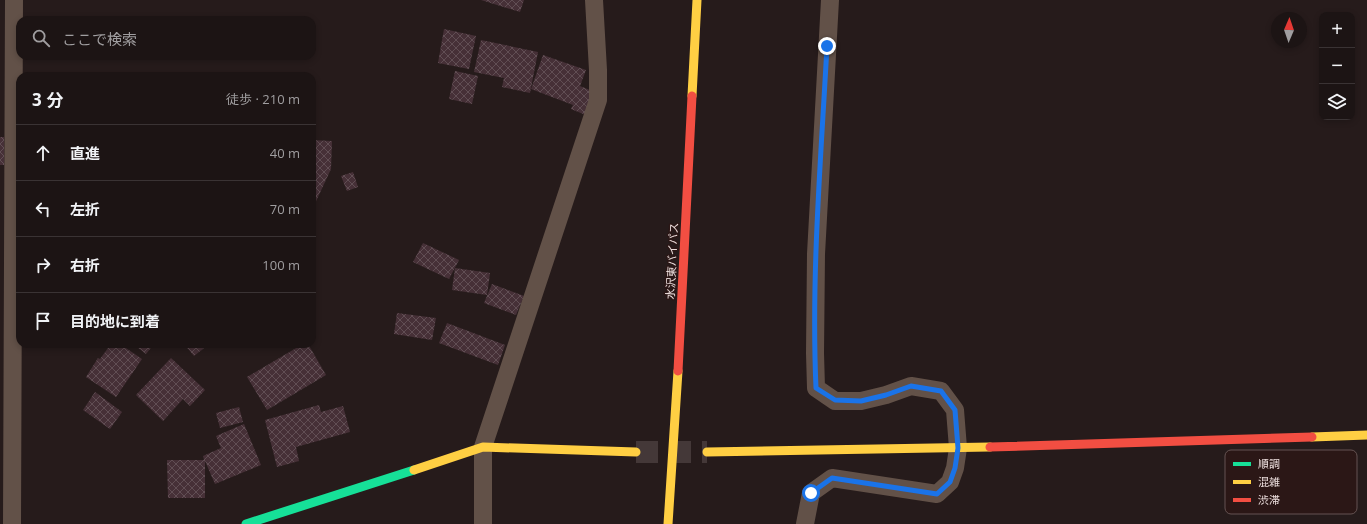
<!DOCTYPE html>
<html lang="ja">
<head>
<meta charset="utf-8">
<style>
  body { margin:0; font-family:"Open Sans","Noto Sans JP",sans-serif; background:#292122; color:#f1f3f6 }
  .controls { position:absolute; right:12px; top:12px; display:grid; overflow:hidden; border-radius:8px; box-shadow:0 2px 6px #0003 }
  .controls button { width:36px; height:36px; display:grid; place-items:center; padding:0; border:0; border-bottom:1px solid #3a3334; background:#1c1414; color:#f1f3f6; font:20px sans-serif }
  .compass { position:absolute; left:1271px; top:12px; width:36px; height:36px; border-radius:50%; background:#1c1414; box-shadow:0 2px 6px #0003; rotate:2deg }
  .stop { position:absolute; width:12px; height:12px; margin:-9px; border:3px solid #1a73e8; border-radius:50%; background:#fff }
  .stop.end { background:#1a73e8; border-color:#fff; box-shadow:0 1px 4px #0008 }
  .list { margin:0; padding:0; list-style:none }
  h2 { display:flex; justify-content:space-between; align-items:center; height:52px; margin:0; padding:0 16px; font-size:17px }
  h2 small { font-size:13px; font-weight:400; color:#a09ea0 }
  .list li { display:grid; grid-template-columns:26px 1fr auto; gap:12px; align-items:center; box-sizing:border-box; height:56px; padding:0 16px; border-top:1px solid #3a3334 }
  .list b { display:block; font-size:15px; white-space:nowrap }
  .list em { font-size:13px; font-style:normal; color:#a09ea0 }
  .icon { flex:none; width:22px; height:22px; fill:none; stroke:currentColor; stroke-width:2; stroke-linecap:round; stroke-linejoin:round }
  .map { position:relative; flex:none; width:1367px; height:524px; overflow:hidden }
  .search { position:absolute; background:#1c1414; box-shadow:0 2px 6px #0003; left:16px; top:16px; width:300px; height:44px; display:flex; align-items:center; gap:10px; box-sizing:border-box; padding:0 14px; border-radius:12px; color:#a09ea0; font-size:15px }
  .panel { position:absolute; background:#1c1414; box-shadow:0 2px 6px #0003; left:16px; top:72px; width:300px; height:276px; border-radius:12px }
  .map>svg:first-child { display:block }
</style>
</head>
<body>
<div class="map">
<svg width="1367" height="524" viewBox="0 0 1367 524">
  <defs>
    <pattern id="building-cross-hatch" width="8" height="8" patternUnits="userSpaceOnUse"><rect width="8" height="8" fill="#463037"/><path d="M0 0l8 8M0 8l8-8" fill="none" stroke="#614e54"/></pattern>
  </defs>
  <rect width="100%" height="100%" fill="#261b1b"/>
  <!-- building -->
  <g fill="url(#building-cross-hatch)">
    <path d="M 481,0 L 524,0 L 520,12 Z"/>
    <path d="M 444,29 L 476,36 L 469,69 L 438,63 Z"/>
    <path d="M 481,40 L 538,52 L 530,93 L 502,87 L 504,78 L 474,72 Z"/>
    <path d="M 543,55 L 586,70 L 580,86 L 597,93 L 588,116 L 571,109 L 573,105 L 531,89 Z"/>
    <path d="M 455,71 L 478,76 L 472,104 L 449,99 Z"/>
    <rect x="0" y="137" width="4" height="28"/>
    <path d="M 312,140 L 332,141 L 331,169 L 312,210 Z"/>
    <path d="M 353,172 L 358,187 L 347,191 L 341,176 Z"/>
    <path d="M 423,243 L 459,260 L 449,279 L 413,262 Z"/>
    <path d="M 455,268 L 490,273 L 487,295 L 452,290 Z"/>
    <path d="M 492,284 L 524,296 L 516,315 L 484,303 Z"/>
    <path d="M 397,313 L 436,318 L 432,340 L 394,334 Z"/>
    <path d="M 447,323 L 505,345 L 498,365 L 439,343 Z"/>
    <path d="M 111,344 L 120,344 L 142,359 L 116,397 L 86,377 L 98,358 L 100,359 Z"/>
    <path d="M 133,344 L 154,344 L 146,354 Z"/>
    <path d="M 184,344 L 209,344 L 194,356 Z"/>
    <path d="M 303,344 L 308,344 L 326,375 L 267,410 L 247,377 Z"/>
    <path d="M 171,358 L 205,390 L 190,406 L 183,399 L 163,421 L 136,395 Z"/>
    <path d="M 95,392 L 122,412 L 110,429 L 83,410 Z"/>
    <path d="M 319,405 L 321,412 L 343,406 L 350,432 L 296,447 L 299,461 L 277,467 L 265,420 Z"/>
    <path d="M 239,407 L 243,422 L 220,428 L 216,413 Z"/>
    <path d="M 244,424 L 261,465 L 215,484 L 205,461 L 205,498 L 168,498 L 167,460 L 204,460 L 203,456 L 221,448 L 216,436 Z"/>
  </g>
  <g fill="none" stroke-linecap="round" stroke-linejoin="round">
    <!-- secondary-tunnel -->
    <path stroke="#443838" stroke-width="22" stroke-dasharray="22 11" stroke-linecap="butt" d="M 636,452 L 707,452"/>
    <!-- street -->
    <g stroke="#625148" stroke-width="18">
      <path d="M 12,524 L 14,0"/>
      <path d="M 483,524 L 483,447 L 598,100 L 598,70 L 594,0"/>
      <path d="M 805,524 L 811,493 L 832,478 L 937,494 L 950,482 L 955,468 L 958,448 L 955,410 L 941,391 L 911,386 L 886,395 L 861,401 L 835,401 L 816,388 L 815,353 L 816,254 L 830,0"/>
    </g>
    <!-- fast -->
    <path stroke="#16e098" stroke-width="9" d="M 246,524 L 414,470"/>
    <!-- slow -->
    <g stroke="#ffcf43" stroke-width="9">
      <path d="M 692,96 L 697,0"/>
      <path d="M 1312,437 L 1367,435"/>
      <path d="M 707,452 L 990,447"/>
      <path d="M 414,470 L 483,447 L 636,452"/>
      <path d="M 668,524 L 678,371"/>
    </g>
    <!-- jam -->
    <g stroke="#f24e42" stroke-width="9">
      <path d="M 678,371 L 692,96"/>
      <path d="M 990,447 L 1312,437"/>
    </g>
  </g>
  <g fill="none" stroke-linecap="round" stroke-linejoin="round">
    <!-- route -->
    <path stroke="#1a73e8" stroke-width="5" d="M 811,493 L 832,478 L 937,494 L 950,482 L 955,468 L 958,448 L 955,410 L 941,391 L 911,386 L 886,395 L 861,401 L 835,400 L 816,388 C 811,274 821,159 827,46"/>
  </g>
  <g text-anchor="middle" stroke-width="3" stroke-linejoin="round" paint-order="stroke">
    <!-- street labels -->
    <g font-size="11" fill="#ecdedd" stroke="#2b1716">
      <text transform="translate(672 261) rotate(-87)" y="4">水沢東バイパス</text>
    </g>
  </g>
  <!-- legend -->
  <rect x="1225" y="450" width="132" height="64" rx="6" fill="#2b1716" stroke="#655352" stroke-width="1"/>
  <rect x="1233" y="462" width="18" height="4" fill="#16e098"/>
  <rect x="1233" y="480" width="18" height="4" fill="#ffcf43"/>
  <rect x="1233" y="498" width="18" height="4" fill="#f24e42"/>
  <g font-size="11" fill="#ecdedd">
    <text x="1258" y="468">順調</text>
    <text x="1258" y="486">混雑</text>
    <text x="1258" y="504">渋滞</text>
  </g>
</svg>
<div class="controls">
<button>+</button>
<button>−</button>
<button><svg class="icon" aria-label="layers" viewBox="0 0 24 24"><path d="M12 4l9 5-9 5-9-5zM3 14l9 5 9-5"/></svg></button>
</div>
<svg class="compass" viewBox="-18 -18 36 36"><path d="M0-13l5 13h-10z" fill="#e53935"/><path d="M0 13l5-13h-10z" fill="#a09ea0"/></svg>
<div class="stop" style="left:811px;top:493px"></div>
<div class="stop end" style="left:827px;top:46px"></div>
<div class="search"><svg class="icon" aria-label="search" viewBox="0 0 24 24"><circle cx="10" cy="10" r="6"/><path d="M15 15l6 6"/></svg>ここで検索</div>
<section class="panel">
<h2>3 分<small>徒歩 · 210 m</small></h2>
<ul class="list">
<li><svg class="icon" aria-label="ahead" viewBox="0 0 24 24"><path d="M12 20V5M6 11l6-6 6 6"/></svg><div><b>直進</b></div><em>40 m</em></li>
<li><svg class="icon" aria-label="left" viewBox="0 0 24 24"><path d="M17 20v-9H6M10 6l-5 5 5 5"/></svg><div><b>左折</b></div><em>70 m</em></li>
<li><svg class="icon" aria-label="right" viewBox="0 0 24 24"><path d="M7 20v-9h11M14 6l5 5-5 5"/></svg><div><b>右折</b></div><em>100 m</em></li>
<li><svg class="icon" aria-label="arrive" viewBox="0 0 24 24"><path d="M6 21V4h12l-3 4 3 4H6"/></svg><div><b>目的地に到着</b></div></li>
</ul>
</section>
</div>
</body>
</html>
